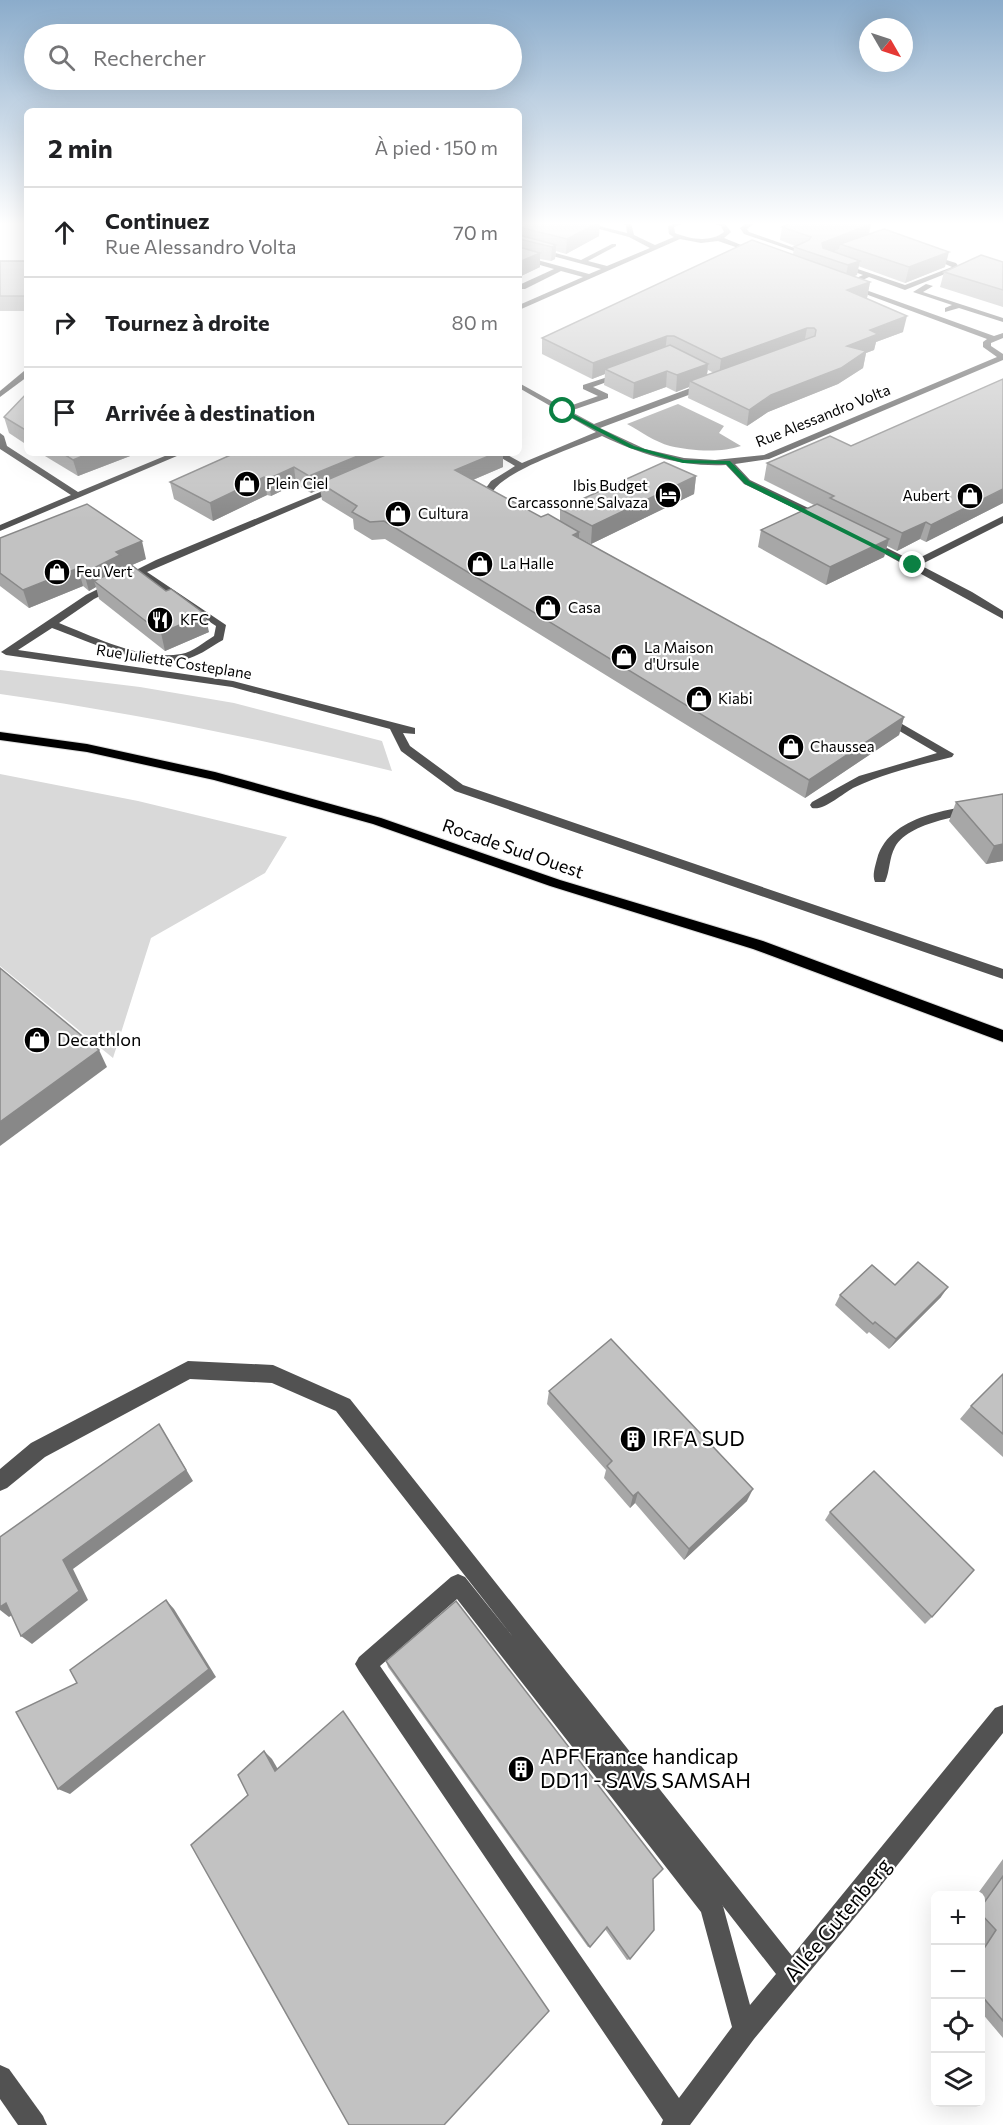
<!DOCTYPE html>
<html lang="fr">
<head>
<meta charset="utf-8">
<style>
  body { margin:0; font-family:Commissioner,sans-serif; background:#f2f2f2; color:#202124 }
  .controls { position:absolute; right:18px; bottom:18px; display:grid; overflow:hidden; border-radius:9px; box-shadow:0 6px 24px #0002 }
  .controls button { width:54px; height:54px; display:grid; place-items:center; padding:0; border:0; border-bottom:2px solid #e0e0e0; background:#fff; color:#202124; font:30px sans-serif }
  .compass { position:absolute; left:859px; top:18px; width:54px; height:54px; border-radius:50%; background:#fff; box-shadow:0 6px 24px #0002; rotate:129deg }
  .stop { position:absolute; width:18px; height:18px; margin:-14px; border:4px solid #0b8043; border-radius:50%; background:#fff }
  .stop.end { background:#0b8043; border-color:#fff; box-shadow:0 2px 6px #0008 }
  .list { margin:0; padding:0; list-style:none }
  h2 { display:flex; justify-content:space-between; align-items:center; height:78px; margin:0; padding:0 24px; font-size:26px }
  h2 small { font-size:20px; font-weight:400; color:#757577 }
  .list li { display:grid; grid-template-columns:39px 1fr auto; gap:18px; align-items:center; box-sizing:border-box; height:90px; padding:0 24px; border-top:2px solid #e0e0e0 }
  .list b { display:block; font-size:22px; white-space:nowrap }
  .list p { margin:0; font-size:20px; white-space:nowrap; color:#757577 }
  .list em { font-size:20px; font-style:normal; color:#757577 }
  .icon { flex:none; width:33px; height:33px; fill:none; stroke:currentColor; stroke-width:2; stroke-linecap:round; stroke-linejoin:round }
  .map { position:relative; flex:none; width:1003px; height:2125px; overflow:hidden }
  .search { position:absolute; background:#fff; box-shadow:0 6px 24px #0002; left:24px; top:24px; width:498px; height:66px; display:flex; align-items:center; gap:15px; box-sizing:border-box; padding:0 21px; border-radius:33px; color:#757577; font-size:22px }
  .panel { position:absolute; background:#fff; box-shadow:0 6px 24px #0002; left:24px; top:108px; width:498px; height:348px; border-radius:9px }
  .map>svg:first-child { display:block }
</style>
</head>
<body>
<div class="map">
<svg width="1003" height="2125" viewBox="0 0 1003 2125">
  <rect width="100%" height="100%" fill="#fff"/>
  <!-- green -->
  <g fill="#d9d9d9">
    <path d="M 0,670 L 140,687 L 234,703 L 382,741 L 392,771 C 261,739 134,713 0,694 Z"/>
    <path d="M 0,774 L 138,801 L 287,837 L 265,873 L 151,938 L 113,1058 L 0,966 Z"/>
  </g>
  <!-- water -->
  <path fill="#a0a0a0" d="M 678,404 L 724,426 L 719,433 L 741,446 C 721,453 691,451 670,446 C 655,442 640,431 627,424 Z"/>
  <g fill="none" stroke-linecap="round" stroke-linejoin="round">
    <defs>
      <path id="major" d="M 0,732 L 87,744 L 215,772 L 381,818 L 560,880 L 763,941 L 1003,1030 L 1003,1042 L 753,949 L 550,886 L 373,824 L 214,780 L 87,752 L 0,740 Z"/>
    </defs>
    <!-- major casing -->
    <use href="#major" stroke="#dbdbdb" stroke-width="2"/>
    <!-- minor -->
    <g fill="#525252" fill-rule="evenodd">
      <path d="M 618,221 L 631,223 L 634,235 L 655,245 L 674,237 L 669,234 L 668,226 L 679,221 L 689,221 L 674,227 L 675,233 C 690,239 710,243 724,232 L 721,226 L 703,221 L 725,224 L 731,232 L 724,238 L 761,253 L 756,254 L 718,241 L 701,243 L 680,239 L 519,310 L 519,305 L 583,277 L 561,271 L 525,289 L 519,289 L 519,285 L 554,269 L 519,259 L 519,255 L 589,274 L 601,269 L 519,247 L 519,243 L 581,260 L 612,244 L 616,244 L 616,246 L 588,261 L 607,266 L 650,248 L 629,237 L 588,226 L 591,224 L 627,233 L 626,225 Z"/>
      <path d="M 749,221 L 757,221 L 747,229 L 749,232 L 806,252 L 791,257 L 791,255 L 797,252 L 744,234 L 740,228 Z"/>
      <path d="M 927,254 L 956,263 L 960,268 L 905,290 L 869,277 L 852,285 L 994,336 L 1003,333 L 1003,338 L 991,343 L 991,346 L 1003,354 L 1003,360 L 769,459 L 735,464 L 750,480 L 825,516 L 825,520 L 819,520 L 744,484 L 726,465 C 681,467 642,455 602,436 C 576,447 508,469 493,491 L 505,498 L 505,502 L 499,502 L 483,492 L 491,481 L 515,466 L 493,453 L 504,453 L 522,463 L 596,432 L 519,388 L 519,383 L 564,408 L 598,396 L 583,389 L 583,385 L 626,371 L 626,375 L 593,387 L 608,394 L 608,398 L 570,411 L 594,424 L 704,383 L 710,383 L 710,387 L 600,428 L 645,449 L 684,458 L 715,460 L 764,455 L 997,357 L 983,347 L 983,342 L 987,339 L 841,285 L 863,275 L 838,266 L 840,263 L 905,285 L 952,267 L 927,256 Z"/>
      <path d="M 926,284 L 933,286 L 923,292 L 1003,318 L 1003,322 L 959,308 L 945,312 L 945,308 L 952,305 L 913,292 Z"/>
      <path d="M 24,371 L 27,371 L 27,377 L 0,397 L 0,391 Z"/>
      <path d="M 0,433 L 4,436 L 7,446 L 78,492 L 172,453 L 184,453 L 0,531 L 0,525 L 71,495 L 0,449 Z"/>
      <path d="M 337,485 L 345,487 L 147,572 L 226,625 L 223,640 C 212,646 202,654 190,658 C 149,671 90,642 52,628 L 18,650 L 233,681 L 415,728 L 415,734 L 403,733 L 410,746 L 463,785 L 1003,969 L 1003,979 L 455,791 L 401,751 L 390,729 L 232,687 L 6,655 L 1,652 L 86,595 L 156,560 ZM 140,576 L 216,626 L 214,636 C 204,642 193,652 181,654 C 141,661 95,637 59,623 L 94,599 Z"/>
      <path d="M 1003,516 L 1003,523 L 920,565 L 972,592 L 1003,611 L 1003,619 L 863,542 L 871,540 L 913,561 Z"/>
      <path d="M 883,713 L 954,754 L 952,757 C 919,765 885,773 853,788 C 842,794 824,811 812,808 L 810,805 L 812,802 L 859,776 L 937,753 L 879,719 L 879,715 Z"/>
      <path d="M 1003,800 L 1003,808 C 975,814 911,819 895,847 C 889,858 890,871 885,882 L 875,882 C 872,875 875,867 877,859 C 891,810 962,809 1003,800 Z"/>
      <path d="M 188,1361 L 273,1365 L 350,1399 L 792,1956 L 995,1708 L 1003,1705 L 1003,1733 L 875,1893 L 754,2039 L 690,2125 L 661,2125 L 663,2120 L 359,1671 L 355,1664 L 359,1657 L 451,1577 L 458,1574 L 465,1577 L 513,1637 L 336,1411 L 272,1383 L 190,1379 L 45,1457 L 7,1488 L 0,1491 L 0,1469 L 31,1443 ZM 457,1599 L 701,1912 L 732,2027 L 679,2098 L 380,1666 ZM 722,1905 L 776,1974 L 750,2005 L 723,1906 Z"/>
      <path d="M 0,2065 L 9,2069 L 43,2116 L 47,2125 L 18,2125 L 0,2099 Z"/>
    </g>
    <!-- major -->
    <use href="#major" fill="#000" fill-rule="evenodd"/>
  </g>
  <!-- wall -->
  <g fill="#a7a7a7" fill-rule="evenodd">
    <path d="M 519,221 L 599,236 L 566,254 L 556,251 L 555,259 L 551,261 L 540,259 L 540,267 L 519,277 Z"/>
    <path d="M 871,224 L 869,234 L 945,267 L 905,283 L 858,266 L 857,275 L 853,276 L 870,282 L 867,298 L 865,298 L 903,332 L 876,342 L 874,350 L 866,353 L 863,368 L 838,384 L 768,412 L 747,426 L 688,398 L 689,387 L 676,392 L 666,387 L 633,399 L 604,385 L 605,374 L 592,379 L 542,354 L 542,338 L 793,255 L 794,247 L 795,246 L 780,240 L 782,227 ZM 708,370 L 714,373 L 707,375 Z"/>
    <rect x="0" y="261" width="27" height="50"/>
    <path d="M 1003,262 L 1003,307 L 940,287 L 944,272 Z"/>
    <path d="M 1003,379 L 1003,503 L 926,542 L 920,539 L 897,551 L 887,546 L 884,557 L 826,585 L 758,547 L 761,530 L 814,505 L 764,480 L 767,463 L 851,446 Z"/>
    <path d="M 27,393 L 27,445 L 9,433 L 4,417 Z"/>
    <path d="M 40,453 L 138,453 L 78,476 Z"/>
    <path d="M 235,453 L 503,453 L 503,467 L 473,480 L 541,517 L 560,521 L 560,509 L 696,476 L 694,494 L 591,544 L 579,538 L 904,717 L 899,735 L 805,798 L 385,539 L 372,540 L 354,529 L 353,519 L 322,500 L 320,489 L 311,493 L 296,484 L 271,496 L 267,495 L 213,521 L 174,499 L 170,482 Z"/>
    <path d="M 0,538 L 146,559 L 132,565 L 209,632 L 165,651 L 99,599 L 96,587 L 89,591 L 83,586 L 29,608 L 0,586 Z"/>
    <path d="M 1003,794 L 1003,861 L 986,864 L 949,821 L 956,802 Z"/>
    <path d="M 895,1285 L 941,1297 L 889,1349 L 869,1332 L 867,1334 L 835,1305 L 840,1295 Z"/>
    <path d="M 1003,1374 L 1003,1457 L 960,1419 L 971,1406 Z"/>
    <path d="M 549,1391 L 747,1501 L 684,1560 L 635,1503 L 630,1508 L 604,1478 L 606,1470 L 547,1404 Z"/>
    <path d="M 830,1512 L 932,1617 L 925,1624 L 825,1520 Z"/>
    <path d="M 386,1661 L 653,1879 L 630,1959 L 627,1960 L 605,1929 L 590,1947 L 588,1947 L 388,1667 Z"/>
    <path d="M 1003,1859 L 1003,2038 L 981,2012 L 981,1933 L 982,1931 L 981,1930 L 981,1896 L 976,1896 Z"/>
  </g>
  <!-- shaded-wall -->
  <g fill="#888">
    <path d="M 600,222 L 599,236 L 566,254 L 567,239 Z"/>
    <path d="M 871,224 L 868,238 L 840,244 L 839,249 L 821,256 L 822,243 Z"/>
    <path d="M 556,245 L 555,259 L 551,261 L 552,247 Z"/>
    <path d="M 949,252 L 945,267 L 905,283 L 909,267 Z"/>
    <path d="M 540,253 L 540,267 L 519,277 L 519,262 Z"/>
    <path d="M 860,261 L 857,275 L 845,280 L 848,265 Z"/>
    <path d="M 870,282 L 867,298 L 844,306 L 847,290 Z"/>
    <path d="M 907,316 L 903,332 L 876,342 L 874,350 L 866,353 L 863,368 L 838,384 L 768,412 L 747,426 L 749,410 L 870,330 Z"/>
    <path d="M 807,328 L 804,344 L 719,376 L 721,359 Z"/>
    <path d="M 667,336 L 665,352 L 605,369 L 605,374 L 592,379 L 593,363 Z"/>
    <path d="M 708,364 L 706,381 L 690,381 L 689,387 L 676,392 L 677,375 Z"/>
    <path d="M 667,371 L 666,387 L 633,399 L 634,383 Z"/>
    <path d="M 90,453 L 138,453 L 78,476 L 73,460 Z"/>
    <path d="M 365,453 L 408,453 L 320,483 L 320,489 L 311,493 L 309,476 Z"/>
    <path d="M 496,453 L 503,453 L 503,467 L 456,487 L 455,470 Z"/>
    <path d="M 294,467 L 296,484 L 271,496 L 268,479 Z"/>
    <path d="M 696,476 L 694,494 L 591,544 L 592,526 Z"/>
    <path d="M 264,477 L 267,495 L 213,521 L 210,503 Z"/>
    <path d="M 1003,489 L 1003,503 L 926,542 L 931,525 Z"/>
    <path d="M 926,522 L 920,539 L 897,551 L 902,533 Z"/>
    <path d="M 579,532 L 579,550 L 573,535 Z"/>
    <path d="M 889,539 L 884,557 L 826,585 L 830,567 Z"/>
    <path d="M 142,541 L 146,559 L 94,581 L 96,587 L 89,591 L 84,573 L 116,552 Z"/>
    <path d="M 78,568 L 83,586 L 29,608 L 23,590 Z"/>
    <path d="M 205,614 L 209,632 L 165,651 L 161,633 Z"/>
    <path d="M 904,717 L 899,735 L 805,798 L 809,780 Z"/>
    <path d="M 1003,844 L 1003,861 L 986,864 L 994,846 Z"/>
    <path d="M 99,1050 L 107,1067 L 0,1146 L 0,1122 Z"/>
    <path d="M 948,1287 L 941,1297 L 889,1349 L 896,1339 Z"/>
    <path d="M 159,1424 L 193,1481 L 73,1569 L 88,1600 L 32,1644 L 21,1636 L 63,1560 Z"/>
    <path d="M 753,1489 L 747,1501 L 684,1560 L 689,1549 Z"/>
    <path d="M 638,1492 L 635,1503 L 630,1508 L 633,1496 Z"/>
    <path d="M 166,1600 L 174,1609 L 216,1677 L 70,1794 L 58,1789 Z"/>
    <path d="M 6,1603 L 17,1612 L 9,1617 L 0,1610 L 0,1607 Z"/>
    <path d="M 264,1751 L 272,1759 L 283,1778 L 275,1771 Z"/>
  </g>
  <!-- building -->
  <g fill="#c2c2c2" stroke="#888" stroke-width="1.5">
    <path d="M 519,221 L 595,221 L 600,222 L 567,239 L 519,227 Z"/>
    <path d="M 794,221 L 861,221 L 871,224 L 822,243 L 823,248 L 860,261 L 848,265 L 794,247 L 809,240 L 811,237 L 782,227 Z"/>
    <path d="M 884,229 L 949,252 L 909,267 L 840,244 Z"/>
    <path d="M 519,235 L 556,245 L 552,247 L 519,239 Z"/>
    <path d="M 752,240 L 870,282 L 847,290 L 907,316 L 870,330 L 878,334 L 847,346 L 866,351 L 841,368 L 771,395 L 749,410 L 690,381 L 815,336 L 816,330 L 814,328 L 807,328 L 721,359 L 674,336 L 667,336 L 593,363 L 542,338 Z"/>
    <path d="M 519,247 L 540,253 L 519,262 Z"/>
    <path d="M 981,255 L 1003,262 L 1003,290 L 944,272 Z"/>
    <rect x="0" y="261" width="27" height="35"/>
    <path d="M 670,345 L 708,364 L 677,375 L 667,371 L 634,383 L 605,369 Z"/>
    <path d="M 1003,379 L 1003,489 L 931,525 L 926,522 L 902,533 L 830,498 L 834,496 L 767,463 L 830,436 L 851,446 Z"/>
    <path d="M 27,393 L 27,431 L 4,417 Z"/>
    <path d="M 62,453 L 90,453 L 73,460 Z"/>
    <path d="M 235,453 L 365,453 L 309,476 L 294,467 L 268,479 L 264,477 L 210,503 L 170,482 Z"/>
    <path d="M 390,453 L 496,453 L 455,470 L 541,517 L 548,514 L 579,532 L 573,535 L 904,717 L 809,780 L 384,521 L 370,522 L 352,512 L 357,506 L 320,483 Z"/>
    <path d="M 664,462 L 696,476 L 592,526 L 560,509 Z"/>
    <path d="M 87,504 L 142,541 L 116,552 L 120,555 L 84,573 L 78,568 L 23,590 L 0,573 L 0,538 Z"/>
    <path d="M 817,504 L 889,539 L 830,567 L 761,530 Z"/>
    <path d="M 130,564 L 166,591 L 171,589 L 205,614 L 161,633 L 94,581 Z"/>
    <path d="M 1003,794 L 1003,844 L 994,846 L 956,802 Z"/>
    <path d="M 0,968 L 99,1050 L 0,1122 Z"/>
    <path d="M 918,1262 L 948,1287 L 896,1339 L 875,1322 L 873,1324 L 840,1295 L 872,1265 L 895,1285 Z"/>
    <path d="M 611,1339 L 753,1489 L 689,1549 L 638,1492 L 633,1496 L 607,1466 L 612,1461 L 549,1391 Z"/>
    <path d="M 1003,1374 L 1003,1434 L 971,1406 Z"/>
    <path d="M 159,1424 L 186,1470 L 63,1560 L 79,1591 L 21,1636 L 6,1603 L 0,1607 L 0,1537 Z"/>
    <path d="M 874,1471 L 974,1570 L 932,1617 L 830,1512 Z"/>
    <path d="M 166,1600 L 209,1669 L 58,1789 L 16,1712 L 77,1683 L 70,1670 Z"/>
    <path d="M 456,1601 L 663,1869 L 653,1879 L 654,1930 L 630,1959 L 607,1927 L 590,1947 L 386,1661 Z"/>
    <path d="M 343,1711 L 549,2011 L 444,2125 L 349,2125 L 191,1845 L 248,1795 L 238,1775 L 264,1751 L 275,1771 Z"/>
    <path d="M 1003,1876 L 1003,2021 L 981,1995 L 981,1953 L 996,1930 L 981,1914 L 981,1907 Z"/>
  </g>
  <!-- sky -->
  <linearGradient id="sky" x2="0" y2="1"><stop stop-color="#8baccb"/><stop offset="0.43" stop-color="#fff"/><stop offset="1" stop-color="#fff" stop-opacity="0"/></linearGradient>
  <rect width="1003" height="519" fill="url(#sky)"/>
  <!-- route -->
  <path fill="#0b8043" d="M 563,409 L 634,446 L 684,460 L 730,461 L 749,481 L 916,565 L 910,566 L 745,484 L 726,464 L 683,463 L 630,448 L 561,412 Z"/>
  <!-- icons -->
  <defs>
    <symbol id="shop-disc" viewBox="-11 -11 22 22"><circle r="9.5" fill="#000" stroke="#fff"/><path d="M-5-2.5h2.3a2.7 3.5 0 0 1 5.4 0H5L5.5 6h-11ZM-1.5-2.5h3a1.5 2.3 0 0 0-3 0Z" fill="#fff"/></symbol>
    <symbol id="hotel-disc" viewBox="-11 -11 22 22"><circle r="9.5" fill="#000" stroke="#fff"/><path d="M-6-4.5h1.5V1H6V5H4.5V3h-9V5H-6ZM-4 0a1.8 1.8 0 1 1 3.6 0ZM.5 0V-2.5h3Q6-2.5 6 0Z" fill="#fff"/></symbol>
    <symbol id="restaurant-disc" viewBox="-11 -11 22 22"><circle r="9.5" fill="#000" stroke="#fff"/><path d="M-5-6h1v4h1v-4h1v4h1v-4h1v5L-1.5 .5V6h-2V.5L-5-1ZM5-6V6H3V1.5H1.5Q1.5-4 5-6Z" fill="#fff"/></symbol>
    <symbol id="building-disc" viewBox="-11 -11 22 22"><circle r="9.5" fill="#000" stroke="#fff"/><path d="M-4-6H4V6H1V3H-1V6H-4ZM-2.5-4.3h1.7v1.8h-1.7ZM.8-4.3h1.7v1.8H.8ZM-2.5-1h1.7V.8h-1.7ZM.8-1h1.7V.8H.8Z" fill="#fff"/></symbol>
  </defs>
  <g fill-rule="evenodd">
    <use href="#shop-disc" x="232" y="469" width="30" height="30"/>
    <use href="#hotel-disc" x="653" y="480" width="30" height="30"/>
    <use href="#shop-disc" x="955" y="481" width="30" height="30"/>
    <use href="#shop-disc" x="383" y="499" width="30" height="30"/>
    <use href="#shop-disc" x="465" y="549" width="30" height="30"/>
    <use href="#shop-disc" x="42" y="557" width="30" height="30"/>
    <use href="#shop-disc" x="533" y="593" width="30" height="30"/>
    <use href="#restaurant-disc" x="145" y="605" width="30" height="30"/>
    <use href="#shop-disc" x="609" y="642" width="30" height="30"/>
    <use href="#shop-disc" x="684" y="684" width="30" height="30"/>
    <use href="#shop-disc" x="776" y="732" width="30" height="30"/>
    <use href="#shop-disc" x="22" y="1025" width="30" height="30"/>
    <use href="#building-disc" x="618" y="1424" width="30" height="30"/>
    <use href="#building-disc" x="506" y="1754" width="30" height="30"/>
  </g>
  <g text-anchor="middle" stroke-width="4.5" stroke-linejoin="round" paint-order="stroke">
    <!-- far-street labels -->
    <g font-size="15" fill="#000" stroke="#fff">
      <text transform="translate(823 416) rotate(-22)" y="5">Rue Alessandro Volta</text>
      <text transform="translate(174 662) rotate(9)" y="5">Rue Juliette Costeplane</text>
    </g>
    <!-- far-poi labels -->
    <g font-size="15" fill="#000" stroke="#fff" text-anchor="start">
      <text x="266" y="489">Plein Ciel</text>
      <text x="648" y="491" text-anchor="end">Ibis Budget<tspan x="648" dy="17">Carcassonne Salvaza</tspan></text>
      <text x="950" y="501" text-anchor="end">Aubert</text>
      <text x="418" y="519">Cultura</text>
      <text x="500" y="569">La Halle</text>
      <text x="76" y="577">Feu Vert</text>
      <text x="568" y="613">Casa</text>
      <text x="180" y="625">KFC</text>
      <text x="644" y="653">La Maison<tspan x="644" dy="17">d'Ursule</tspan></text>
      <text x="718" y="704">Kiabi</text>
      <text x="810" y="752">Chaussea</text>
    </g>
    <!-- street labels -->
    <g font-size="18" fill="#000" stroke="#fff">
      <text transform="translate(513 849) rotate(19)" y="6">Rocade Sud Ouest</text>
    </g>
    <!-- poi labels -->
    <g font-size="18" fill="#000" stroke="#fff" text-anchor="start">
      <text x="57" y="1046">Decathlon</text>
    </g>
    <!-- near-poi labels -->
    <g font-size="21" fill="#000" stroke="#fff" text-anchor="start">
      <text x="652" y="1446">IRFA SUD</text>
      <text x="540" y="1764">APF France handicap<tspan x="540" dy="24">DD11 - SAVS SAMSAH</tspan></text>
    </g>
    <!-- near-street labels -->
    <g font-size="21" fill="#000" stroke="#fff">
      <text transform="translate(838 1920) rotate(-50)" y="7">Allée Gutenberg</text>
    </g>
  </g>
</svg>
<div class="controls">
<button>+</button>
<button>−</button>
<button><svg class="icon" aria-label="locate" viewBox="0 0 24 24"><circle cx="12" cy="12" r="6"/><path d="M12 2v4M12 18v4M2 12h4M18 12h4"/></svg></button>
<button><svg class="icon" aria-label="layers" viewBox="0 0 24 24"><path d="M12 4l9 5-9 5-9-5zM3 14l9 5 9-5"/></svg></button>
</div>
<svg class="compass" viewBox="-18 -18 36 36"><path d="M0-13l5 13h-10z" fill="#e53935"/><path d="M0 13l5-13h-10z" fill="#757577"/></svg>
<div class="stop" style="left:563px;top:411px"></div>
<div class="stop end" style="left:913px;top:565px"></div>
<div class="search"><svg class="icon" aria-label="search" viewBox="0 0 24 24"><circle cx="10" cy="10" r="6"/><path d="M15 15l6 6"/></svg>Rechercher</div>
<section class="panel">
<h2>2 min<small>À pied · 150 m</small></h2>
<ul class="list">
<li><svg class="icon" aria-label="ahead" viewBox="0 0 24 24"><path d="M12 20V5M6 11l6-6 6 6"/></svg><div><b>Continuez</b><p>Rue Alessandro Volta</p></div><em>70 m</em></li>
<li><svg class="icon" aria-label="right" viewBox="0 0 24 24"><path d="M7 20v-9h11M14 6l5 5-5 5"/></svg><div><b>Tournez à droite</b></div><em>80 m</em></li>
<li><svg class="icon" aria-label="arrive" viewBox="0 0 24 24"><path d="M6 21V4h12l-3 4 3 4H6"/></svg><div><b>Arrivée à destination</b></div></li>
</ul>
</section>
</div>
</body>
</html>
